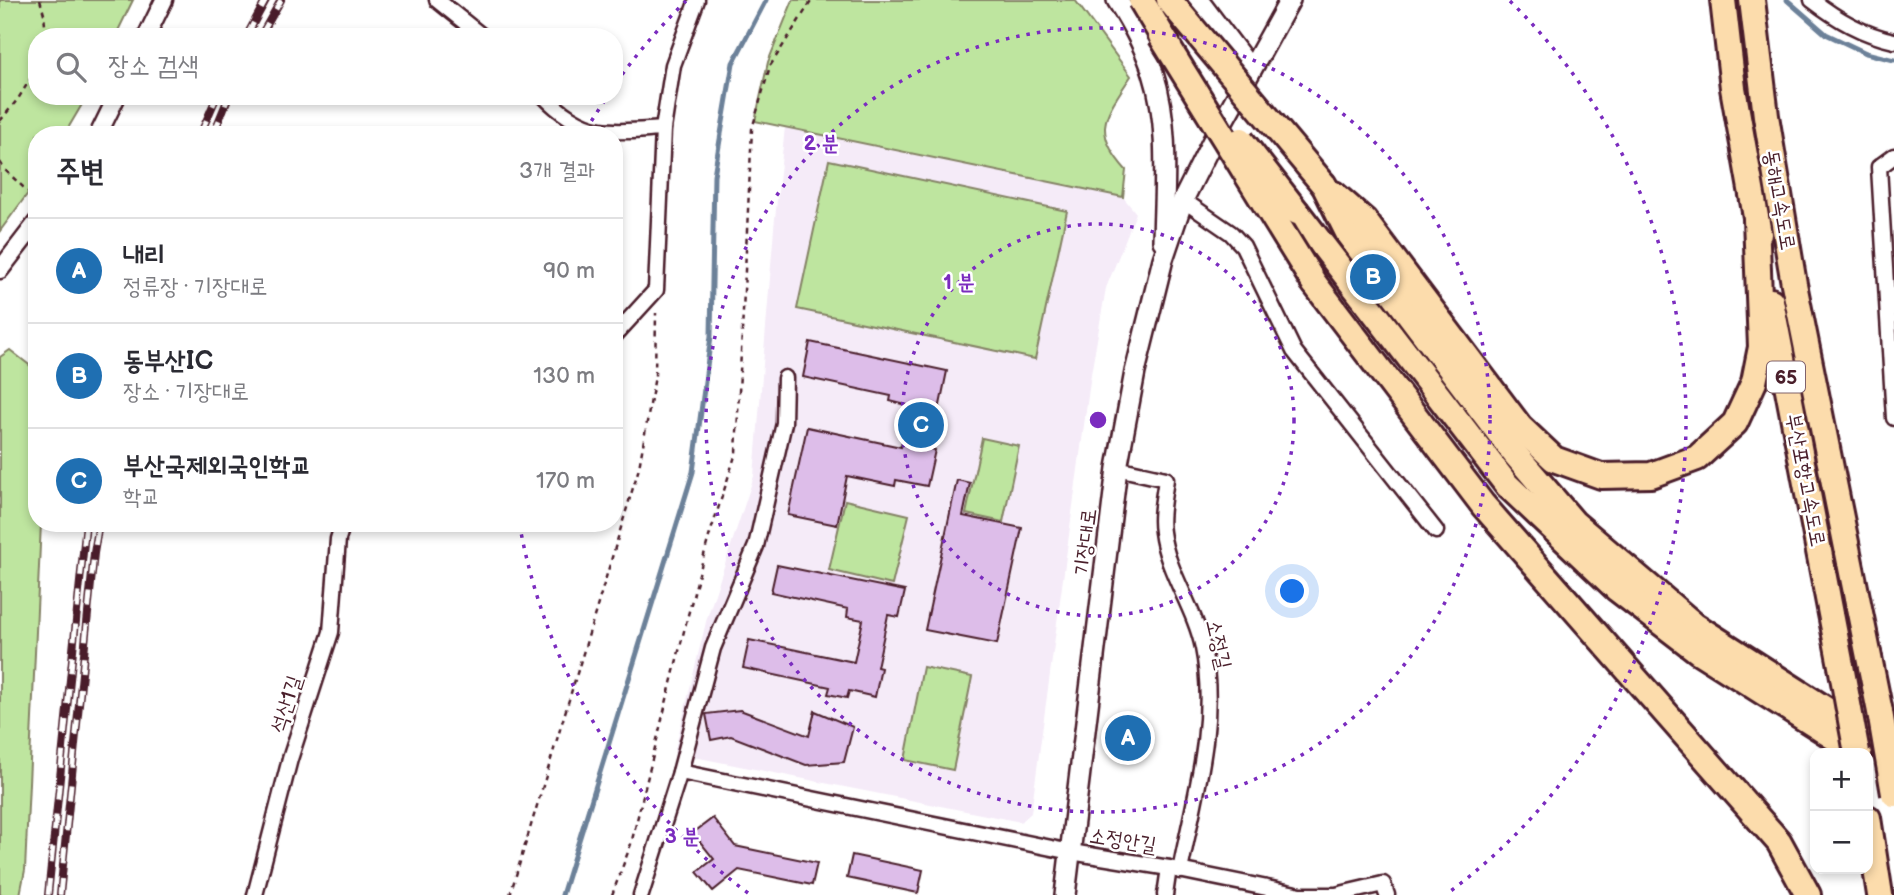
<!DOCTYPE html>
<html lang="ko">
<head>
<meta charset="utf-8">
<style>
  body { margin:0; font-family:"Balsamiq Sans","Poor Story",sans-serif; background:#f2f2f3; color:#2b2b33 }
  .controls { position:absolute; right:21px; bottom:21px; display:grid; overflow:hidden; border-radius:14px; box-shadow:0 4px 10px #0003 }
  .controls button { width:63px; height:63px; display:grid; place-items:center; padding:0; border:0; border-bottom:2px solid #e1e1e2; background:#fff; color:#2b2b33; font:35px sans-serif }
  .you { position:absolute; left:1293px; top:592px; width:24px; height:24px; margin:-18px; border:5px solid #fff; border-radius:50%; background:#1a73e8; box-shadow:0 0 0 10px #1a73e833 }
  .badge { display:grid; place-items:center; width:46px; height:46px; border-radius:50%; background:#1f6fb2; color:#fff; font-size:23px; font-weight:700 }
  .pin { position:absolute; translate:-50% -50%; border:4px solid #fff; box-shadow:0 2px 7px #0006 }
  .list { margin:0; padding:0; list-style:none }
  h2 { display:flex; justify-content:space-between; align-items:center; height:91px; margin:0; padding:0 28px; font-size:30px }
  h2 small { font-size:23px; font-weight:400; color:#7c7c81 }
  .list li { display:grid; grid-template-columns:46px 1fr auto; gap:21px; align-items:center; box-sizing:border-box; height:105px; padding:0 28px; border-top:2px solid #e1e1e2 }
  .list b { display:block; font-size:26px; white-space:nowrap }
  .list p { margin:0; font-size:23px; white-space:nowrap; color:#7c7c81 }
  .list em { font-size:23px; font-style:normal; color:#7c7c81 }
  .icon { flex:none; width:38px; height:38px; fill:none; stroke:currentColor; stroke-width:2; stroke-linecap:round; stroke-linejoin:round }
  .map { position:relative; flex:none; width:1894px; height:895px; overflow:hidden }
  .search { position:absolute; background:#fff; box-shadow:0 4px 10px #0003; left:28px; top:28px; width:595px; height:77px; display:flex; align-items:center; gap:18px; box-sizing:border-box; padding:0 24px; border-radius:28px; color:#7c7c81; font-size:26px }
  .panel { position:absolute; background:#fff; box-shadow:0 4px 10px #0003; left:28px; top:126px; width:595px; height:406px; border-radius:28px }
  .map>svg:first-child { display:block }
</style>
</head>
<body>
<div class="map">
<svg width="1894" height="895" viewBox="0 0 1894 895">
  <rect width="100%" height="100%" fill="#fff"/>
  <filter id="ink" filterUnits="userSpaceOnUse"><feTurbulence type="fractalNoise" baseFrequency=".0143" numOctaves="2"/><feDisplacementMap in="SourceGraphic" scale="14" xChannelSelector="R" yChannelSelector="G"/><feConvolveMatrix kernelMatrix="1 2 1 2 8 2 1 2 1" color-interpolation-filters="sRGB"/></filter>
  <g filter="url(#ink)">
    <!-- built -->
    <path fill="#f5ebf8" d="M 785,127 L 1123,197 L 1136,213 L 1106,288 L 1091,374 L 1031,813 L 1021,822 L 674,753 L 707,618 L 754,476 L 774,228 Z"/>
    <!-- green -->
    <g fill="#bee59f" stroke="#848265" stroke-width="2">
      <path d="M 0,0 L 133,0 L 115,37 L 37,37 L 37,96 L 87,96 L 64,135 L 37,135 L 37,181 L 0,231 Z"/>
      <path d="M 793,0 L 1075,0 L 1131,76 C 1106,114 1090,130 1126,170 L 1123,197 L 755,121 L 768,62 Z"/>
      <path d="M 829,160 L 1067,211 L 1035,359 L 797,309 Z"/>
      <path d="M 10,350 L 37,371 L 37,523 L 41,523 L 25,870 L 20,895 L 0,895 L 0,357 Z"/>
      <path d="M 982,438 L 1019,446 L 1003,522 L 966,514 Z"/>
      <path d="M 845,500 L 909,515 L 892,585 L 829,570 Z"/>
      <path d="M 923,667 L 972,677 L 953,770 L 905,760 Z"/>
    </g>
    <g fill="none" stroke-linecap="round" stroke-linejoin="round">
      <!-- stream -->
      <g stroke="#6c8199" stroke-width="5">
        <path d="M 1787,0 L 1826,34 L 1866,53 L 1894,60"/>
        <path d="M 562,895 L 693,472 L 711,336 L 714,175 L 733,63 L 766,0"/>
      </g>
    </g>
    <!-- building -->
    <g fill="#ddbde9" stroke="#4a1f2b" stroke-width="2">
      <path d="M 810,342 L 947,371 L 931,449 L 935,450 L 927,486 L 896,480 L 895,486 L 847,476 L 837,525 L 788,515 L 807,427 L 901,447 L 910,406 L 890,401 L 891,396 L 803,377 Z"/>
      <path d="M 957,480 L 970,483 L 963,516 L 1022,528 L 997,644 L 925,630 Z"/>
      <path d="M 777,565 L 905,591 L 899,617 L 888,615 L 877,667 L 881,668 L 875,697 L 849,691 L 847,698 L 828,694 L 830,687 L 743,668 L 749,640 L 854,662 L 863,620 L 847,617 L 848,609 L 771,592 Z"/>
      <path d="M 740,710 L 809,736 L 815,711 L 853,727 L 844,762 L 806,765 L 731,736 L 711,740 L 706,714 Z"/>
      <path d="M 713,818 L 735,846 L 817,863 L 812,885 L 739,870 L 713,891 L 697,872 L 714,859 L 693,833 Z"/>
      <path d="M 852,855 L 923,870 L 918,893 L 847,878 Z"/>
    </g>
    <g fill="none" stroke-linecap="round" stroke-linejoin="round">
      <defs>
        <g id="minor">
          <path d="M 437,0 L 483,37"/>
          <path d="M 1812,0 C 1838,20 1862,34 1894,41"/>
          <path d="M 544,96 C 558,111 580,127 601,130 C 621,133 643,130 663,129"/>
          <path d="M 1894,156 L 1879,167 L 1894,418"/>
          <path d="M 1183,200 L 1231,233 L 1243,246 L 1294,351 L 1436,531"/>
          <path d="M 614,336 L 656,290 L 663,129 L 673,65 L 697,0"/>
          <path d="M 1117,468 L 1166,479 C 1164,496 1159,515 1162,532 C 1167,572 1195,608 1203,648 C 1218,722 1194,799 1180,871"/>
          <path d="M 680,772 L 1071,852 L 1169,868 L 1301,895 L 1336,895 L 1383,884 L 1387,895"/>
          <path d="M 255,895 L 290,759 L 331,632 L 338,539 L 343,523"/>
          <path d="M 641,895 L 680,772 L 713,648 L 756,546 L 784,423 L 785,378"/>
          <path d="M 1165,895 L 1169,868"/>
        </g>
        <g id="tertiary">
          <path d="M 146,37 L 164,0"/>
          <path d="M 98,135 L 117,96"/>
          <path d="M 0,270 L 37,222"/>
        </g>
        <g id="secondary">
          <path d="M 1117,0 C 1131,22 1145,47 1153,73 C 1170,126 1164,186 1163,241"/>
          <path d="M 1198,0 L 1251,70"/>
          <path d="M 1065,895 L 1117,468 L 1135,372 L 1163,259 L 1183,200 L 1217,132 L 1290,0"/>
        </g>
        <g id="motorway">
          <path d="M 1723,0 L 1733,88 L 1759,234"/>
          <path d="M 1752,0 L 1766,116 L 1794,284 L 1880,712"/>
          <path d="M 1324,185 L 1349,235 L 1515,454 L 1574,523 L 1694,625 L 1894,753"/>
          <path d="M 1334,194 L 1364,220 L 1520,427 L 1554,459 L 1601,476 L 1651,475 L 1697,458 L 1735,423 L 1754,382 L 1761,347 L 1756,219"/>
          <path d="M 1297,212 L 1507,485 L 1617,589 L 1698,651 L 1859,753"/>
          <path d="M 1314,283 L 1483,505 L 1779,842 L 1808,895"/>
          <path d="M 1771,301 L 1841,666"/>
          <path d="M 1868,818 L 1880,895"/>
        </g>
      </defs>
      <!-- minor casing -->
      <use href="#minor" stroke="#4a1f2b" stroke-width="19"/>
      <!-- tertiary casing -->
      <use href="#tertiary" stroke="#4a1f2b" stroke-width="21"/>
      <!-- secondary casing -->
      <use href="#secondary" stroke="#4a1f2b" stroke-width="24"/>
      <!-- motorway casing -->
      <use href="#motorway" stroke="#4a1f2b" stroke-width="30"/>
      <!-- path -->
      <g stroke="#4a1f2b" stroke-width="2.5" stroke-dasharray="5 5" stroke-linecap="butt">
        <path d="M 40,0 L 44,14 L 46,37"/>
        <path d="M 0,121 L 18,99 L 37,68"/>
        <path d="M 0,162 L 5,170 L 37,200"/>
        <path d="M 510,895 L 639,468 L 655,376 L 656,313"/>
        <path d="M 612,895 L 631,844 L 688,615 L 708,540 L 736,453 L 752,129 L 770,66 L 812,0"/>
      </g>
      <!-- minor -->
      <use href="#minor" stroke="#fff" stroke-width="14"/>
      <!-- tertiary -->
      <use href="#tertiary" stroke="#fff" stroke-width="16"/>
      <!-- secondary -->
      <use href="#secondary" stroke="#fff" stroke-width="19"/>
      <!-- motorway -->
      <use href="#motorway" stroke="#fcdcac" stroke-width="24"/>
      <defs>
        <g id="rail">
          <path d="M 246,37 L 266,0"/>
          <path d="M 260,37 L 281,0"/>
          <path d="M 200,135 L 217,96"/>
          <path d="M 213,135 L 229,96"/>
          <path d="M 48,895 L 86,523"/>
          <path d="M 60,895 L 94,553 L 99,523"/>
        </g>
      </defs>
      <!-- rail casing -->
      <use href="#rail" stroke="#4a1f2b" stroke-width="8"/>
      <!-- rail -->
      <use href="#rail" stroke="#fff" stroke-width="5" stroke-dasharray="16" stroke-linecap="butt"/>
      <defs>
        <g id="motorway-bridge">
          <path d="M 1141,0 L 1169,47"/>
          <path d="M 1169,0 L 1324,185"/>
          <path d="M 1161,36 L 1314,283"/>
          <path d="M 1241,140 L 1297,212"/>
          <path d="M 1841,666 L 1857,753"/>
          <path d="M 1880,712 L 1894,794"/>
        </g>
      </defs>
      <!-- motorway-bridge casing -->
      <use href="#motorway-bridge" stroke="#4a1f2b" stroke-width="30" stroke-linecap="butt"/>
      <!-- motorway-bridge -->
      <use href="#motorway-bridge" stroke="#fcdcac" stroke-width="24"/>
    </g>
  </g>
  <!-- distance rings -->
  <g fill="none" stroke="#7b2cbf" stroke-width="3.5" stroke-dasharray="3.5 7">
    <circle cx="1098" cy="420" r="196"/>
    <circle cx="1098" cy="420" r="392"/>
    <path d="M748 893A588 588 0 0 1 520 527M586 130A588 588 0 0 1 605 100M616 83A588 588 0 0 1 686 1M1510 1A588 588 0 0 1 1448 893"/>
  </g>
  <g text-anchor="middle" stroke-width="5" stroke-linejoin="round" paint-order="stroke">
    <!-- shield labels -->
    <rect fill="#fff" stroke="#80626b" stroke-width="2" x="1767" y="361.5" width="38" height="31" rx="5"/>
    <g font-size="19" font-weight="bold" fill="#4a1f2b">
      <text x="1786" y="384">65</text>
    </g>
    <!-- street labels -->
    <g font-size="21" fill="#4a1f2b" stroke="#fff">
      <text transform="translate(1780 200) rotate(80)" y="7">동해고속도로</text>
      <text transform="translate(1806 480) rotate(79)" y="7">부산포항고속도로</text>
      <text transform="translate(1085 542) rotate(-83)" y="7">기장대로</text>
      <text transform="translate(1219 644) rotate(77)" y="7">소정길</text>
      <text transform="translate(286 704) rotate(-72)" y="7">석산1길</text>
      <text transform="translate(1123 840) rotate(9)" y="7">소정안길</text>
    </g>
  </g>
  <circle cx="1098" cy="420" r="10" fill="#7b2cbf" stroke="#fff" stroke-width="3.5"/>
  <g font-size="21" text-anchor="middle" font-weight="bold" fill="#7b2cbf" stroke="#fff" stroke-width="5" stroke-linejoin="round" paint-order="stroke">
    <text x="821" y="150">2 분</text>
    <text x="959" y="289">1 분</text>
    <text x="682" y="843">3 분</text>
  </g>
</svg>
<div class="controls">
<button>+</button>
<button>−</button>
</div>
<div class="you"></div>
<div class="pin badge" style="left:1128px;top:738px">A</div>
<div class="pin badge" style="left:1373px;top:277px">B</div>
<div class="pin badge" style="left:921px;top:425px">C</div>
<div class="search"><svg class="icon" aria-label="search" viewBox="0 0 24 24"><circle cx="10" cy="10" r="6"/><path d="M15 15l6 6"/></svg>장소 검색</div>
<section class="panel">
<h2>주변<small>3개 결과</small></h2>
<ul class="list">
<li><span class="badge">A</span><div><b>내리</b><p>정류장 · 기장대로</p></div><em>90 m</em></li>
<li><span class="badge">B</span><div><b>동부산IC</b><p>장소 · 기장대로</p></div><em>130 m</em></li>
<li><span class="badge">C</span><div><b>부산국제외국인학교</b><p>학교</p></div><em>170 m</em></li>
</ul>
</section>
</div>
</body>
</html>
